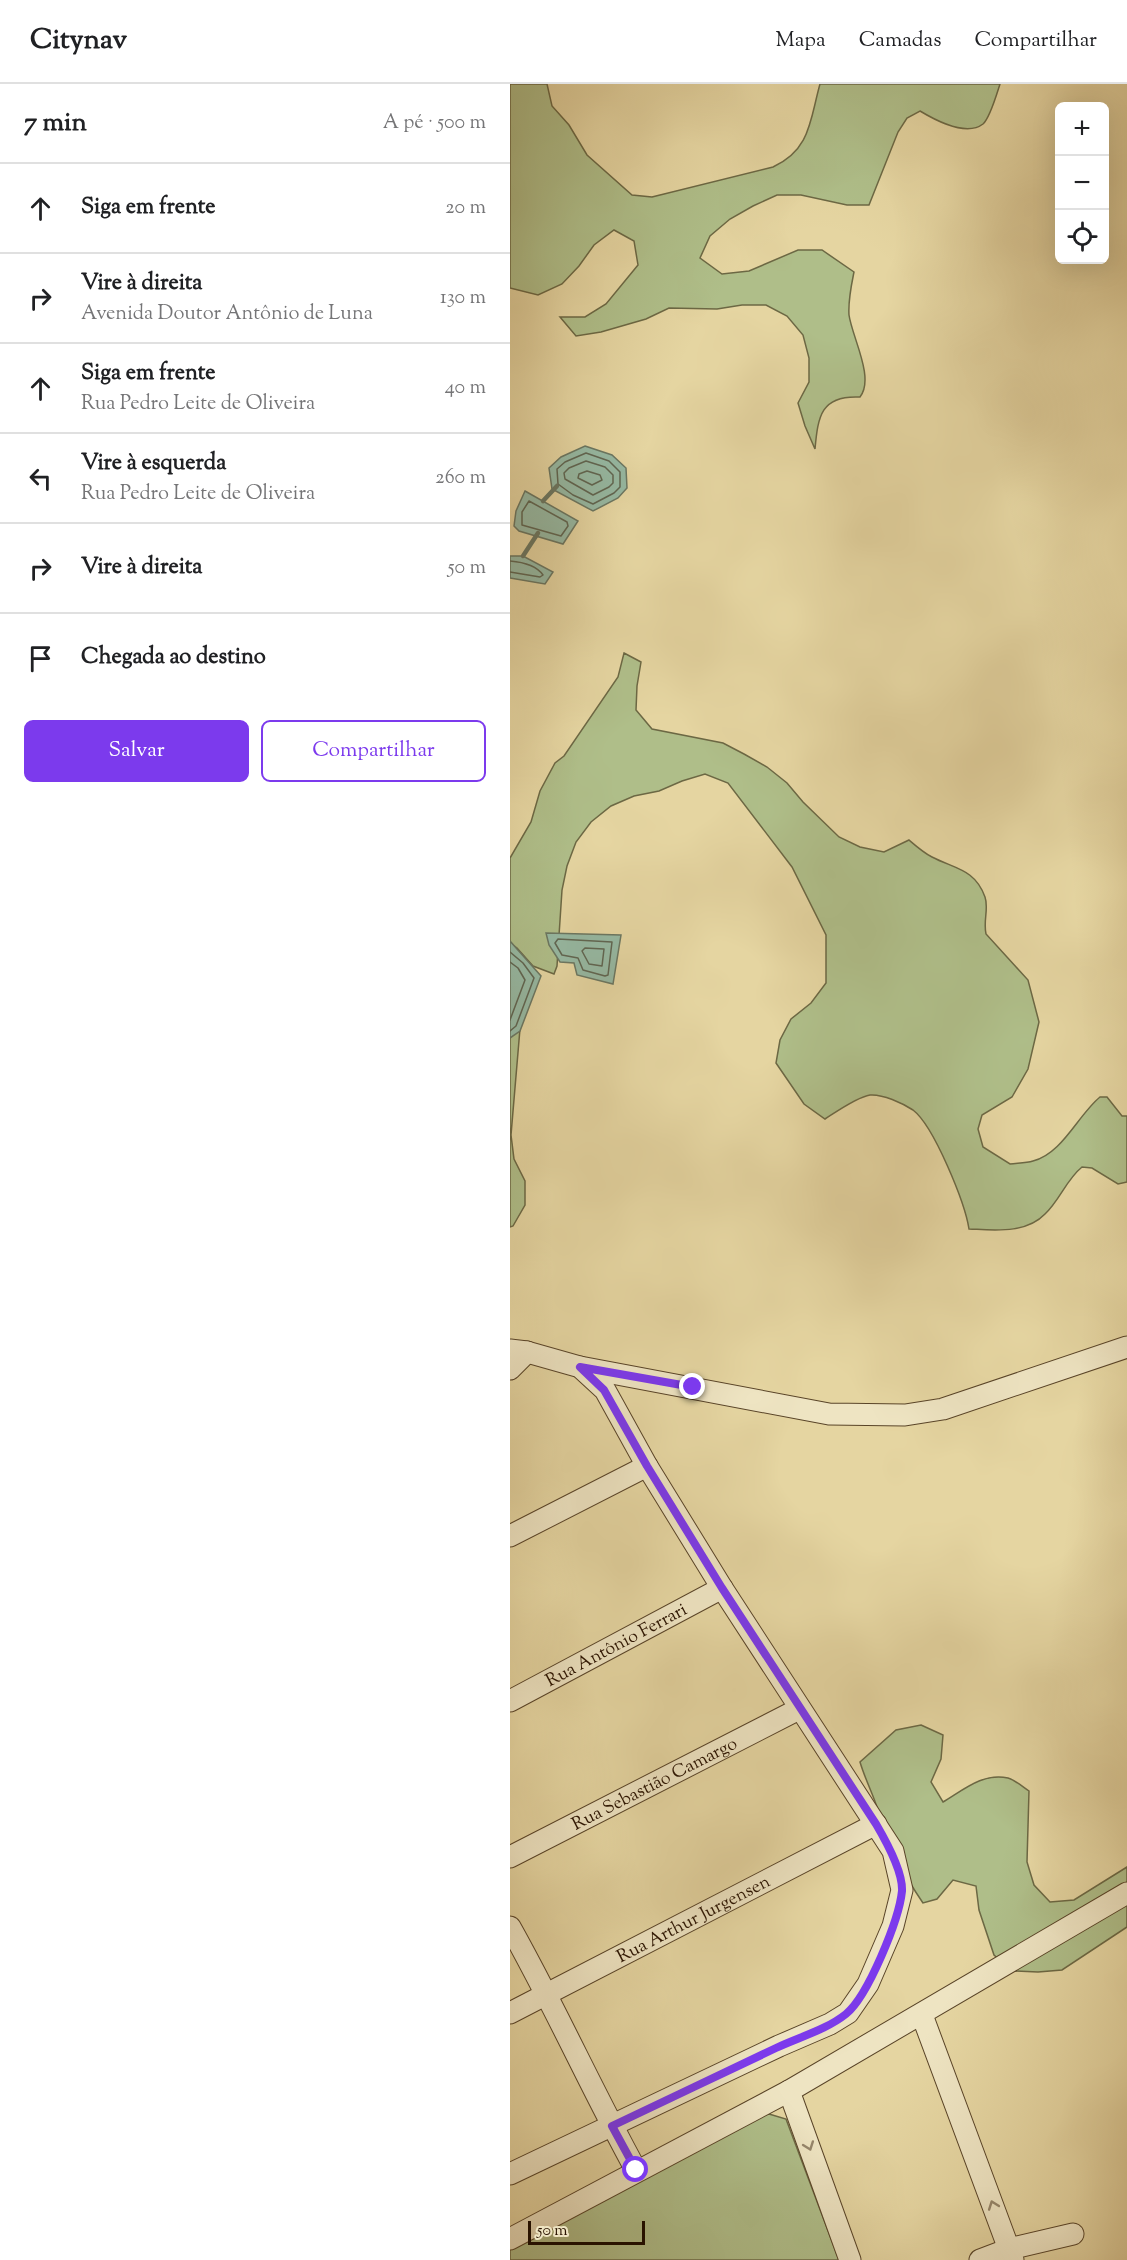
<!DOCTYPE html>
<html lang="pt">
<head>
<meta charset="utf-8">
<style>
  body { margin:0; font-family:"Sorts Mill Goudy",serif; background:#f6f6f6; color:#202124 }
  .controls { position:absolute; right:18px; top:18px; display:grid; overflow:hidden; border-radius:9px; box-shadow:0 6px 24px #0002 }
  .controls button { width:54px; height:54px; display:grid; place-items:center; padding:0; border:0; border-bottom:2px solid #e0e0e0; background:#fff; color:#202124; font:30px sans-serif }
  .scale { position:absolute; left:18px; bottom:15px; width:117px; box-sizing:border-box; padding-left:6px; border:3px solid #2a1300; border-top:0; font-size:16px; line-height:21px; white-space:nowrap; color:#2a1300; -webkit-text-stroke:4px #eee4c2; paint-order:stroke }
  .stop { position:absolute; width:18px; height:18px; margin:-14px; border:4px solid #7c3aed; border-radius:50%; background:#fff }
  .stop.end { background:#7c3aed; border-color:#fff; box-shadow:0 2px 6px #0008 }
  .list { margin:0; padding:0; list-style:none }
  h2 { display:flex; justify-content:space-between; align-items:center; height:78px; margin:0; padding:0 24px; font-size:26px }
  h2 small { font-size:20px; font-weight:400; color:#757577 }
  .list li { display:grid; grid-template-columns:39px 1fr auto; gap:18px; align-items:center; box-sizing:border-box; height:90px; padding:0 24px; border-top:2px solid #e0e0e0 }
  .list b { display:block; font-size:22px; white-space:nowrap }
  .list p { margin:0; font-size:20px; white-space:nowrap; color:#757577 }
  .list em { font-size:20px; font-style:normal; color:#757577 }
  .actions { display:flex; gap:12px; padding:18px 24px }
  .actions a { flex:1; padding:14px 0; border:2px solid #7c3aed; border-radius:9px; text-align:center; font-size:21px; color:#7c3aed }
  .actions .main { background:#7c3aed; color:#fff }
  .icon { flex:none; width:33px; height:33px; fill:none; stroke:currentColor; stroke-width:2; stroke-linecap:round; stroke-linejoin:round }
  .map { position:relative; flex:none; width:617px; height:2176px; overflow:hidden }
  header { display:flex; align-items:center; gap:36px; box-sizing:border-box; height:84px; padding:0 30px; background:#fff; border-bottom:2px solid #e0e0e0 }
  header strong { font-size:28px }
  nav { display:flex; gap:33px; margin-inline-start:auto; font-size:21px }
  main { display:flex }
  aside { flex:1; background:#fff }
  .map>svg:first-child { display:block }
</style>
</head>
<body>
<header>
<strong>Citynav</strong>
<nav><a>Mapa</a><a>Camadas</a><a>Compartilhar</a></nav>
</header>
<main>
<aside>
<h2>7 min<small>A pé · 500 m</small></h2>
<ul class="list">
<li><svg class="icon" aria-label="ahead" viewBox="0 0 24 24"><path d="M12 20V5M6 11l6-6 6 6"/></svg><div><b>Siga em frente</b></div><em>20 m</em></li>
<li><svg class="icon" aria-label="right" viewBox="0 0 24 24"><path d="M7 20v-9h11M14 6l5 5-5 5"/></svg><div><b>Vire à direita</b><p>Avenida Doutor Antônio de Luna</p></div><em>130 m</em></li>
<li><svg class="icon" aria-label="ahead" viewBox="0 0 24 24"><path d="M12 20V5M6 11l6-6 6 6"/></svg><div><b>Siga em frente</b><p>Rua Pedro Leite de Oliveira</p></div><em>40 m</em></li>
<li><svg class="icon" aria-label="left" viewBox="0 0 24 24"><path d="M17 20v-9H6M10 6l-5 5 5 5"/></svg><div><b>Vire à esquerda</b><p>Rua Pedro Leite de Oliveira</p></div><em>260 m</em></li>
<li><svg class="icon" aria-label="right" viewBox="0 0 24 24"><path d="M7 20v-9h11M14 6l5 5-5 5"/></svg><div><b>Vire à direita</b></div><em>50 m</em></li>
<li><svg class="icon" aria-label="arrive" viewBox="0 0 24 24"><path d="M6 21V4h12l-3 4 3 4H6"/></svg><div><b>Chegada ao destino</b></div></li>
</ul>
<div class="actions"><a class="main">Salvar</a><a>Compartilhar</a></div>
</aside>
<div class="map">
<svg width="617" height="2176" viewBox="0 0 617 2176">
  <rect width="100%" height="100%" fill="#e5d5a1"/>
  <filter id="stains"><feTurbulence type="fractalNoise" baseFrequency=".00333" numOctaves="4"/><feColorMatrix values="0 0 0 0 .2 0 0 0 0 .09 0 0 0 0 .02 0 0 0 .5 -.17"/></filter>
  <radialGradient id="worn" r=".72"><stop offset=".6" stop-color="#630" stop-opacity="0"/><stop offset="1" stop-color="#630" stop-opacity=".3"/></radialGradient>
  <!-- green -->
  <g fill="#afbe89" stroke="#6c6844" stroke-width="1.5">
    <path d="M 0,0 L 37,0 L 42,22 L 59,41 L 77,71 L 122,111 L 142,113 L 263,83 C 301,66 300,35 310,0 L 490,0 C 487,9 480,34 473,40 C 456,53 425,36 410,27 L 397,34 L 388,48 L 359,121 L 337,121 L 291,111 L 267,111 L 243,122 L 220,135 L 200,152 L 190,174 L 212,190 L 239,187 L 288,166 L 312,166 L 344,188 C 341,203 338,216 339,231 C 342,253 365,294 350,313 C 311,311 308,332 305,365 L 295,342 L 288,319 L 299,298 L 299,274 L 293,251 L 277,232 L 256,221 L 232,221 L 207,225 L 159,224 L 136,235 L 91,248 L 66,252 L 50,233 L 75,233 L 96,220 L 128,181 L 124,157 L 104,146 L 84,161 L 69,182 L 52,200 L 28,211 L 0,204 Z"/>
    <path d="M 114,569 L 131,578 L 127,602 L 126,626 L 142,645 L 213,659 L 234,670 L 257,683 L 277,699 L 293,718 L 329,753 L 350,763 L 374,768 L 399,756 C 406,762 414,769 422,773 C 445,785 465,785 475,813 C 479,824 473,837 476,850 L 518,896 L 529,938 L 518,985 L 502,1013 L 472,1031 L 468,1045 L 473,1063 L 500,1080 C 508,1079 516,1079 523,1077 C 552,1070 568,1031 590,1013 L 597,1013 L 612,1032 L 617,1032 L 617,1098 L 608,1100 L 582,1084 L 572,1083 C 556,1096 550,1116 535,1130 C 516,1150 484,1146 459,1145 C 455,1119 424,1042 403,1026 C 392,1019 373,1010 360,1011 C 347,1013 326,1028 315,1035 L 294,1020 L 266,979 L 270,956 L 281,935 L 301,919 L 316,899 L 316,851 L 282,783 L 218,699 L 195,690 L 172,697 L 149,707 L 124,712 L 101,722 L 81,738 L 66,758 L 57,782 L 52,806 L 47,882 L 44,890 L 23,882 L 7,864 L 0,859 L 0,774 L 21,738 L 30,707 L 45,679 L 54,672 L 108,593 Z"/>
    <path d="M 0,932 L 11,933 L 1,1051 L 4,1075 L 15,1097 L 15,1121 L 3,1142 L 0,1143 Z"/>
    <path d="M 411,1641 L 433,1651 L 431,1675 L 421,1698 L 433,1718 C 452,1707 473,1688 498,1694 C 505,1696 513,1703 519,1707 L 517,1778 L 524,1801 L 540,1818 L 564,1816 L 617,1783 L 617,1843 L 552,1886 L 528,1888 L 503,1887 L 484,1871 L 469,1826 L 466,1802 L 443,1796 L 427,1815 L 413,1819 C 391,1787 381,1763 368,1726 C 363,1710 355,1695 350,1678 L 386,1646 Z"/>
    <path d="M 259,2030 L 276,2035 L 329,2176 L 0,2176 L 0,2163 L 231,2035 Z"/>
  </g>
  <!-- water -->
  <g fill="#96b9a3" stroke="#6b7762" stroke-width="1.5">
    <path d="M 75,362 L 102,371 L 116,384 L 117,404 L 108,414 L 83,427 L 42,405 L 39,384 L 51,373 Z"/>
    <path d="M 15,407 L 68,437 L 53,460 L 9,447 L 4,442 L 6,427 Z"/>
    <path d="M 0,472 L 13,472 L 43,488 L 35,500 L 0,494 Z"/>
    <path d="M 36,849 L 111,851 L 103,900 L 67,891 L 64,879 L 50,878 L 39,861 Z"/>
    <path d="M 0,857 L 31,892 L 10,947 L 0,954 Z"/>
  </g>
  <g fill="none" stroke-linecap="round" stroke-linejoin="round">
    <!-- shore -->
    <g stroke="#606652" stroke-width="1.5">
      <path d="M 76,369 L 99,377 L 110,388 L 110,403 L 104,409 L 83,420 L 63,411 L 48,400 L 47,385 L 55,378 Z"/>
      <path d="M 76,377 L 95,383 L 103,391 L 103,399 L 99,403 L 83,411 L 55,395 L 54,389 L 59,384 Z"/>
      <path d="M 77,387 L 90,391 L 92,396 L 82,401 L 68,394 L 69,390 Z"/>
      <path d="M 19,417 L 57,438 L 58,442 L 51,452 L 12,441 L 12,428 Z"/>
      <path d="M 0,477 C 12,478 26,481 33,491 L 30,493 L 0,488"/>
      <path d="M 48,855 L 102,858 L 98,891 L 95,892 L 73,886 L 68,874 L 52,871 L 45,859 Z"/>
      <path d="M 75,864 L 94,865 L 92,882 L 79,880 L 72,867 Z"/>
      <path d="M 0,868 L 13,879 L 24,894 L 6,942 L 0,947"/>
      <path d="M 0,878 L 8,884 L 15,896 L 0,936"/>
    </g>
    <!-- stream -->
    <g stroke="#6b7762" stroke-width="4.5">
      <path d="M 33,417 L 47,402"/>
      <path d="M 13,472 L 28,449"/>
    </g>
    <defs>
      <g id="minor">
        <path d="M 0,1266 L 17,1268 L 70,1283 L 95,1306 L 137,1382 L 212,1504 L 383,1767 L 392,1806 L 383,1842 L 358,1900 L 338,1929 L 320,1940 L 269,1962 L 0,2090"/>
        <path d="M 70,1283 L 319,1330 L 395,1331 L 433,1325 L 617,1263"/>
        <path d="M 0,1285 L 17,1268"/>
        <path d="M 0,1452 L 137,1382"/>
        <path id="s1" d="M 0,1617 L 212,1504"/>
        <path id="s2" d="M 0,1773 L 289,1625"/>
        <path d="M 0,1843 C 45,1923 82,2006 126,2086"/>
        <path id="s3" d="M 0,1929 L 366,1740"/>
        <path d="M 412,1931 L 503,2176"/>
        <path d="M 279,2007 L 340,2176"/>
        <path d="M 0,2155 L 279,2007 L 617,1809"/>
        <path d="M 470,2176 L 499,2165 L 563,2150"/>
      </g>
    </defs>
    <!-- minor casing -->
    <use href="#minor" stroke="#594428" stroke-width="23"/>
    <!-- minor -->
    <use href="#minor" stroke="#eee4c2" stroke-width="21"/>
  </g>
  <!-- one-way arrows -->
  <defs><path id="oneway-chevron" d="M-2-3.5L2.5 0L-2 3.5" fill="none" stroke-width="1.6" stroke-linecap="round" stroke-linejoin="round" transform="scale(1.5)"/></defs>
  <g stroke="#96866b">
    <use href="#oneway-chevron" transform="translate(299 2062) rotate(70)"/>
    <use href="#oneway-chevron" transform="translate(483 2121) rotate(-110)"/>
  </g>
  <g fill="none" stroke-linecap="round" stroke-linejoin="round">
    <!-- route -->
    <path stroke="#7c3aed" stroke-width="8" d="M 126,2086 L 102,2042 C 157,2016 211,1990 266,1964 C 289,1953 316,1946 336,1930 C 358,1912 389,1836 392,1807 C 393,1787 376,1757 366,1740 L 212,1504 L 137,1382 L 94,1306 L 70,1283 L 183,1303"/>
  </g>
  <g text-anchor="middle" stroke-width="6" stroke-linejoin="round" paint-order="stroke">
    <!-- street labels -->
    <g font-size="18" fill="#2a1300" stroke="#eee4c2">
      <text dy="6" stroke="none"><textPath href="#s1" startOffset="120">Rua Antônio Ferrari</textPath></text>
      <text dy="6" stroke="none"><textPath href="#s2" startOffset="162">Rua Sebastião Camargo</textPath></text>
      <text dy="6" stroke="none"><textPath href="#s3" startOffset="206">Rua Arthur Jurgensen</textPath></text>
    </g>
  </g>
  <rect width="100%" height="100%" filter="url(#stains)"/>
  <rect width="100%" height="100%" fill="url(#worn)"/>
</svg>
<div class="controls">
<button>+</button>
<button>−</button>
<button><svg class="icon" aria-label="locate" viewBox="0 0 24 24"><circle cx="12" cy="12" r="6"/><path d="M12 2v4M12 18v4M2 12h4M18 12h4"/></svg></button>
</div>
<div class="scale">50 m</div>
<div class="stop" style="left:126px;top:2086px"></div>
<div class="stop end" style="left:183px;top:1303px"></div>
</div>
</main>
</body>
</html>
